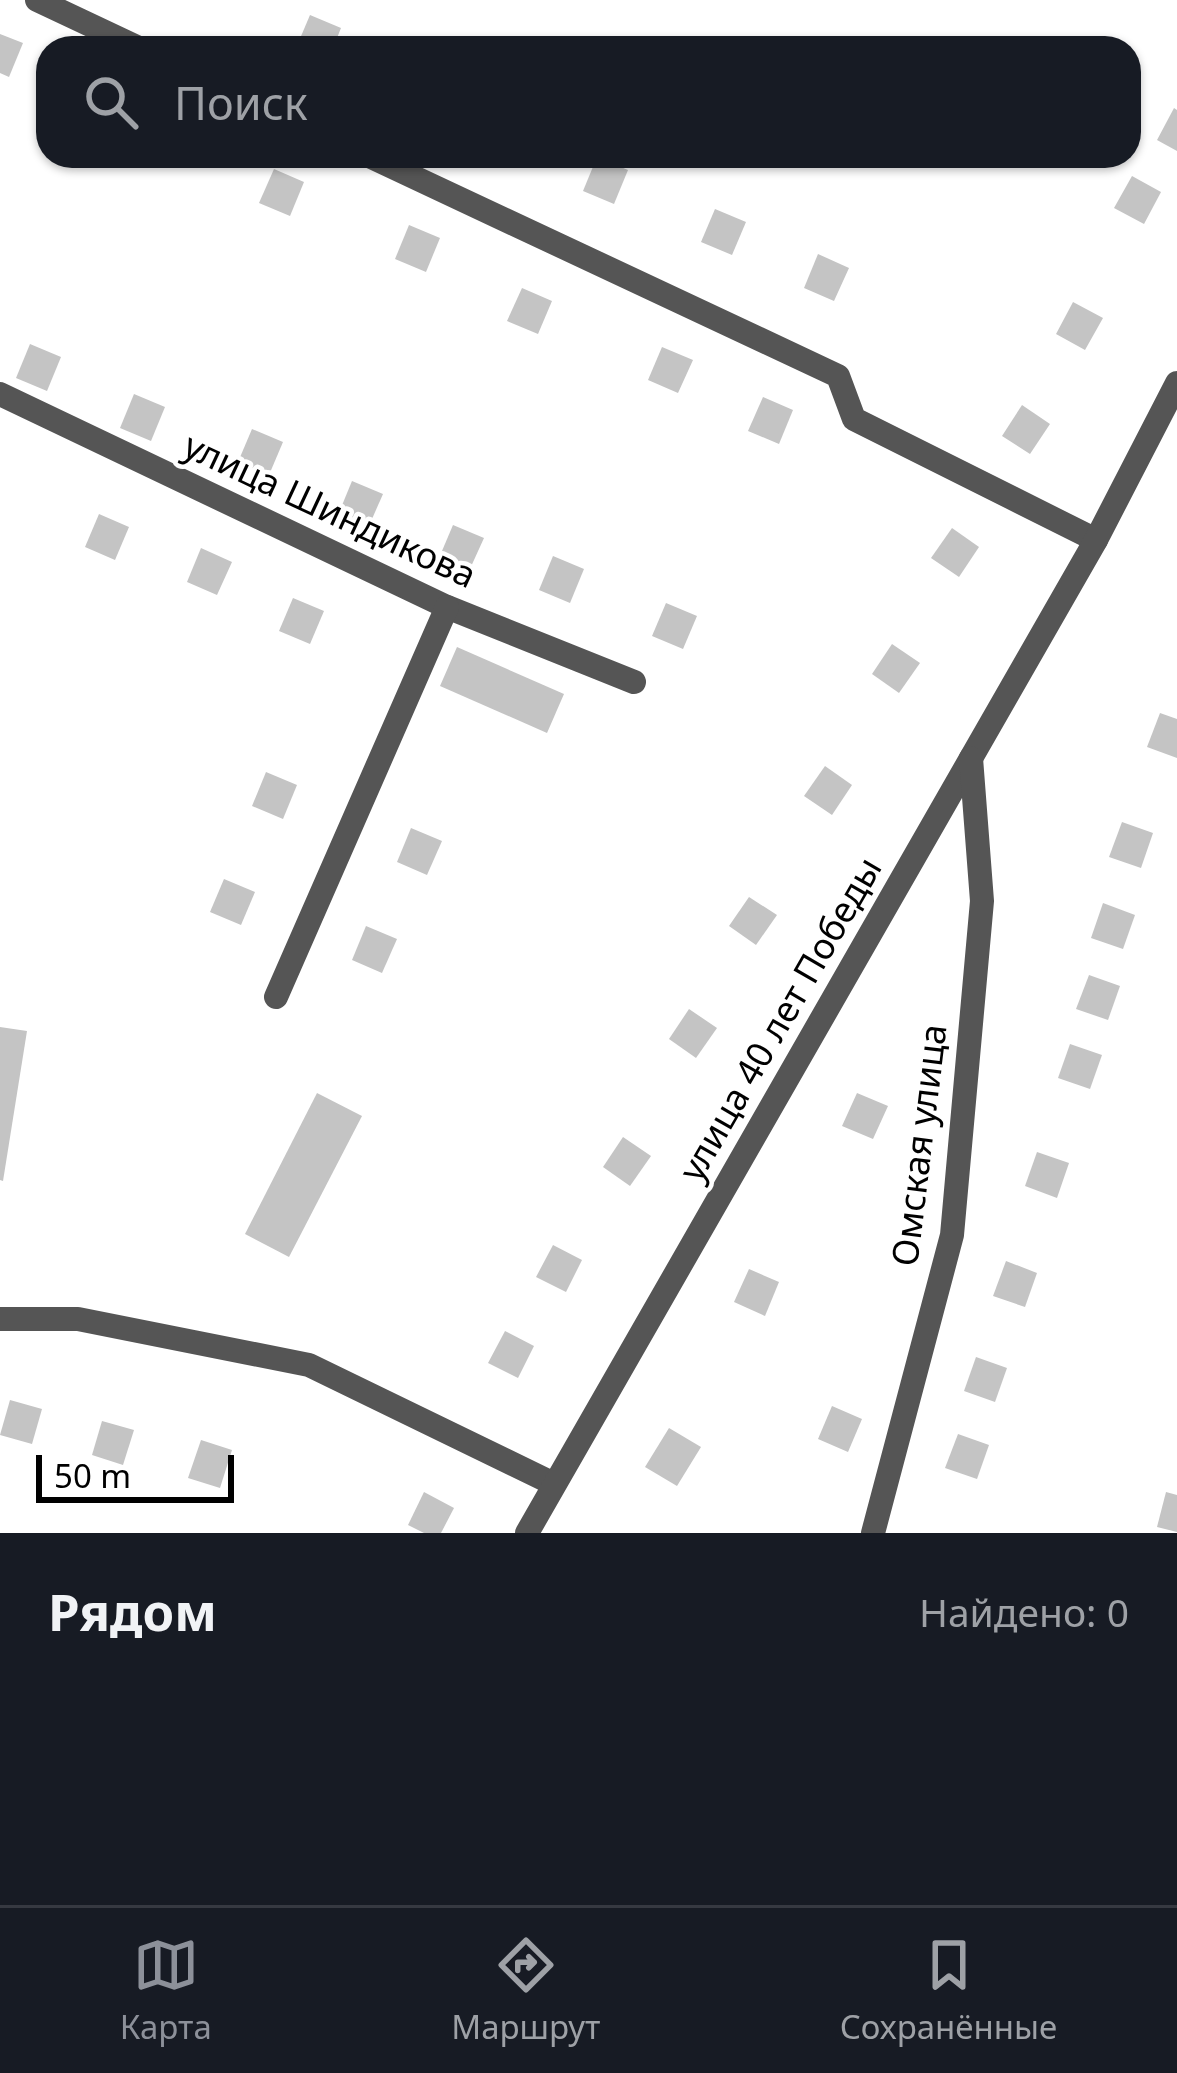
<!DOCTYPE html>
<html lang="ru">
<head>
<meta charset="utf-8">
<style>
  body { margin:0; font-family:"Noto Sans",sans-serif; background:#20242c; color:#f1f3f6 }
  .scale { position:absolute; left:36px; bottom:30px; width:198px; box-sizing:border-box; padding-left:12px; border:6px solid #000; border-top:0; font-size:33px; line-height:42px; white-space:nowrap; color:#000; -webkit-text-stroke:9px #fff; paint-order:stroke }
  .list { margin:0; padding:0; list-style:none }
  h2 { display:flex; justify-content:space-between; align-items:center; height:156px; margin:0; padding:0 48px; font-size:51px }
  h2 small { font-size:39px; font-weight:400; color:#9ea1a6 }
  .icon { flex:none; width:66px; height:66px; fill:none; stroke:currentColor; stroke-width:2; stroke-linecap:round; stroke-linejoin:round }
  .map { position:relative; flex:none; width:1177px; height:1533px; overflow:hidden }
  .search { position:absolute; background:#171b24; box-shadow:0 3px 9px #0004; left:36px; right:36px; top:36px; height:132px; display:flex; align-items:center; gap:30px; box-sizing:border-box; padding:0 42px; border-radius:36px; color:#9ea1a6; font-size:45px }
  .sheet { height:372px; background:#171b24 }
  nav { display:flex; justify-content:space-around; align-items:center; box-sizing:border-box; height:168px; border-top:3px solid #363941; background:#171b24; font-size:33px; color:#9ea1a6 }
  nav a { display:grid; justify-items:center; gap:6px }
  nav .on { color:#8c9099 }
  .map>svg:first-child { display:block }
</style>
</head>
<body>
<div class="map">
<svg width="1177" height="1533" viewBox="0 0 1177 1533">
  <rect width="100%" height="100%" fill="#fff"/>
  <!-- building -->
  <g fill="#c4c4c4">
    <path d="M 310,15 L 341,28 L 333,48 L 296,48 Z"/>
    <path d="M 0,34 L 23,43 L 9,77 L 0,73 Z"/>
    <path d="M 1174,108 L 1177,110 L 1177,151 L 1157,140 Z"/>
    <path d="M 597,157 L 628,170 L 614,204 L 583,191 Z"/>
    <path d="M 274,169 L 304,182 L 290,216 L 259,203 Z"/>
    <path d="M 1132,176 L 1161,192 L 1144,224 L 1114,208 Z"/>
    <path d="M 715,209 L 746,222 L 732,255 L 701,242 Z"/>
    <path d="M 409,225 L 440,238 L 426,272 L 395,259 Z"/>
    <path d="M 818,254 L 849,268 L 834,301 L 804,288 Z"/>
    <path d="M 522,288 L 552,301 L 538,334 L 507,321 Z"/>
    <path d="M 1073,302 L 1103,318 L 1085,350 L 1056,334 Z"/>
    <path d="M 30,344 L 61,357 L 47,391 L 16,378 Z"/>
    <path d="M 662,347 L 693,360 L 678,393 L 648,380 Z"/>
    <path d="M 134,394 L 165,407 L 151,441 L 120,428 Z"/>
    <path d="M 763,397 L 793,410 L 779,444 L 748,431 Z"/>
    <path d="M 1022,405 L 1050,424 L 1030,454 L 1002,436 Z"/>
    <path d="M 252,429 L 283,442 L 269,475 L 238,462 Z"/>
    <path d="M 352,481 L 383,494 L 368,528 L 338,515 Z"/>
    <path d="M 99,514 L 129,527 L 115,560 L 85,547 Z"/>
    <path d="M 453,525 L 484,538 L 469,571 L 439,558 Z"/>
    <path d="M 952,528 L 979,547 L 959,577 L 931,558 Z"/>
    <path d="M 201,548 L 232,562 L 217,595 L 187,582 Z"/>
    <path d="M 553,556 L 584,569 L 570,603 L 539,590 Z"/>
    <path d="M 293,598 L 324,611 L 310,644 L 279,631 Z"/>
    <path d="M 666,603 L 697,616 L 683,649 L 652,636 Z"/>
    <path d="M 892,644 L 920,663 L 899,693 L 872,674 Z"/>
    <path d="M 457,647 L 564,694 L 547,733 L 440,686 Z"/>
    <path d="M 1160,713 L 1177,719 L 1177,758 L 1147,747 Z"/>
    <path d="M 825,766 L 852,785 L 832,815 L 804,796 Z"/>
    <path d="M 266,772 L 297,785 L 283,819 L 252,806 Z"/>
    <path d="M 1122,822 L 1153,833 L 1141,868 L 1109,857 Z"/>
    <path d="M 411,828 L 442,841 L 427,875 L 397,862 Z"/>
    <path d="M 224,879 L 255,892 L 241,925 L 210,912 Z"/>
    <path d="M 749,897 L 777,915 L 756,945 L 729,926 Z"/>
    <path d="M 1103,903 L 1135,915 L 1123,949 L 1091,938 Z"/>
    <path d="M 366,926 L 397,939 L 382,973 L 352,960 Z"/>
    <path d="M 1089,975 L 1120,986 L 1108,1020 L 1076,1009 Z"/>
    <path d="M 689,1009 L 717,1028 L 696,1058 L 669,1039 Z"/>
    <path d="M 0,1027 L 27,1031 L 3,1181 L 0,1180 Z"/>
    <path d="M 1070,1044 L 1102,1055 L 1090,1089 L 1058,1078 Z"/>
    <path d="M 317,1093 L 362,1116 L 289,1257 L 245,1234 Z"/>
    <path d="M 857,1093 L 888,1106 L 873,1139 L 842,1126 Z"/>
    <path d="M 623,1137 L 651,1156 L 630,1186 L 603,1167 Z"/>
    <path d="M 1037,1152 L 1069,1163 L 1057,1198 L 1025,1186 Z"/>
    <path d="M 553,1245 L 582,1260 L 566,1292 L 536,1277 Z"/>
    <path d="M 1006,1261 L 1037,1273 L 1025,1307 L 993,1296 Z"/>
    <path d="M 749,1269 L 779,1282 L 765,1316 L 734,1302 Z"/>
    <path d="M 505,1331 L 534,1346 L 518,1378 L 488,1363 Z"/>
    <path d="M 976,1357 L 1007,1368 L 995,1402 L 964,1391 Z"/>
    <path d="M 10,1400 L 42,1409 L 32,1444 L 0,1435 Z"/>
    <path d="M 832,1406 L 862,1419 L 848,1452 L 818,1439 Z"/>
    <path d="M 102,1421 L 134,1430 L 123,1465 L 92,1455 Z"/>
    <path d="M 669,1428 L 701,1447 L 677,1486 L 645,1467 Z"/>
    <path d="M 958,1434 L 989,1445 L 977,1479 L 945,1468 Z"/>
    <path d="M 201,1440 L 232,1450 L 220,1488 L 188,1478 Z"/>
    <path d="M 424,1492 L 454,1508 L 441,1533 L 424,1533 L 408,1525 Z"/>
    <path d="M 1166,1492 L 1177,1495 L 1177,1532 L 1157,1527 Z"/>
  </g>
  <g fill="none" stroke-linecap="round" stroke-linejoin="round">
    <!-- minor -->
    <g stroke="#555" stroke-width="24">
      <path d="M 37,0 L 139,48"/>
      <path d="M 369,156 L 838,376 L 854,419 L 1096,540"/>
      <path d="M 0,394 L 447,607 L 634,682"/>
      <path d="M 276,997 L 447,607"/>
      <path d="M 0,1319 L 78,1319 L 309,1365 L 554,1484"/>
      <path d="M 527,1533 L 1096,540 L 1177,383"/>
      <path d="M 873,1533 L 952,1235 L 982,901 L 971,758"/>
    </g>
  </g>
  <g text-anchor="middle" stroke-width="9" stroke-linejoin="round" paint-order="stroke">
    <!-- street labels -->
    <g font-size="36" fill="#000" stroke="#fff">
      <text transform="translate(330 510) rotate(25)" y="13">улица Шиндикова</text>
      <text transform="translate(780 1019) rotate(-60)" y="13">улица 40 лет Победы</text>
      <text transform="translate(919 1145) rotate(-83)" y="13">Омская улица</text>
    </g>
  </g>
</svg>
<div class="scale">50 m</div>
<div class="search"><svg class="icon" aria-label="search" viewBox="0 0 24 24"><circle cx="10" cy="10" r="6"/><path d="M15 15l6 6"/></svg>Поиск</div>
</div>
<section class="sheet">
<h2>Рядом<small>Найдено: 0</small></h2>
<ul class="list">
</ul>
</section>
<nav>
<a class="on"><svg class="icon" aria-label="map" viewBox="0 0 24 24"><path d="M3 6l6-2 6 2 6-2v14l-6 2-6-2-6 2zM9 4v14M15 6v14"/></svg>Карта</a>
<a><svg class="icon" aria-label="directions" viewBox="0 0 24 24"><path d="M12 3l9 9-9 9-9-9zM9 14v-3h6M13 9l2 2-2 2"/></svg>Маршрут</a>
<a><svg class="icon" aria-label="saved" viewBox="0 0 24 24"><path d="M7 4h10v16l-5-4-5 4z"/></svg>Сохранённые</a>
</nav>
</body>
</html>
